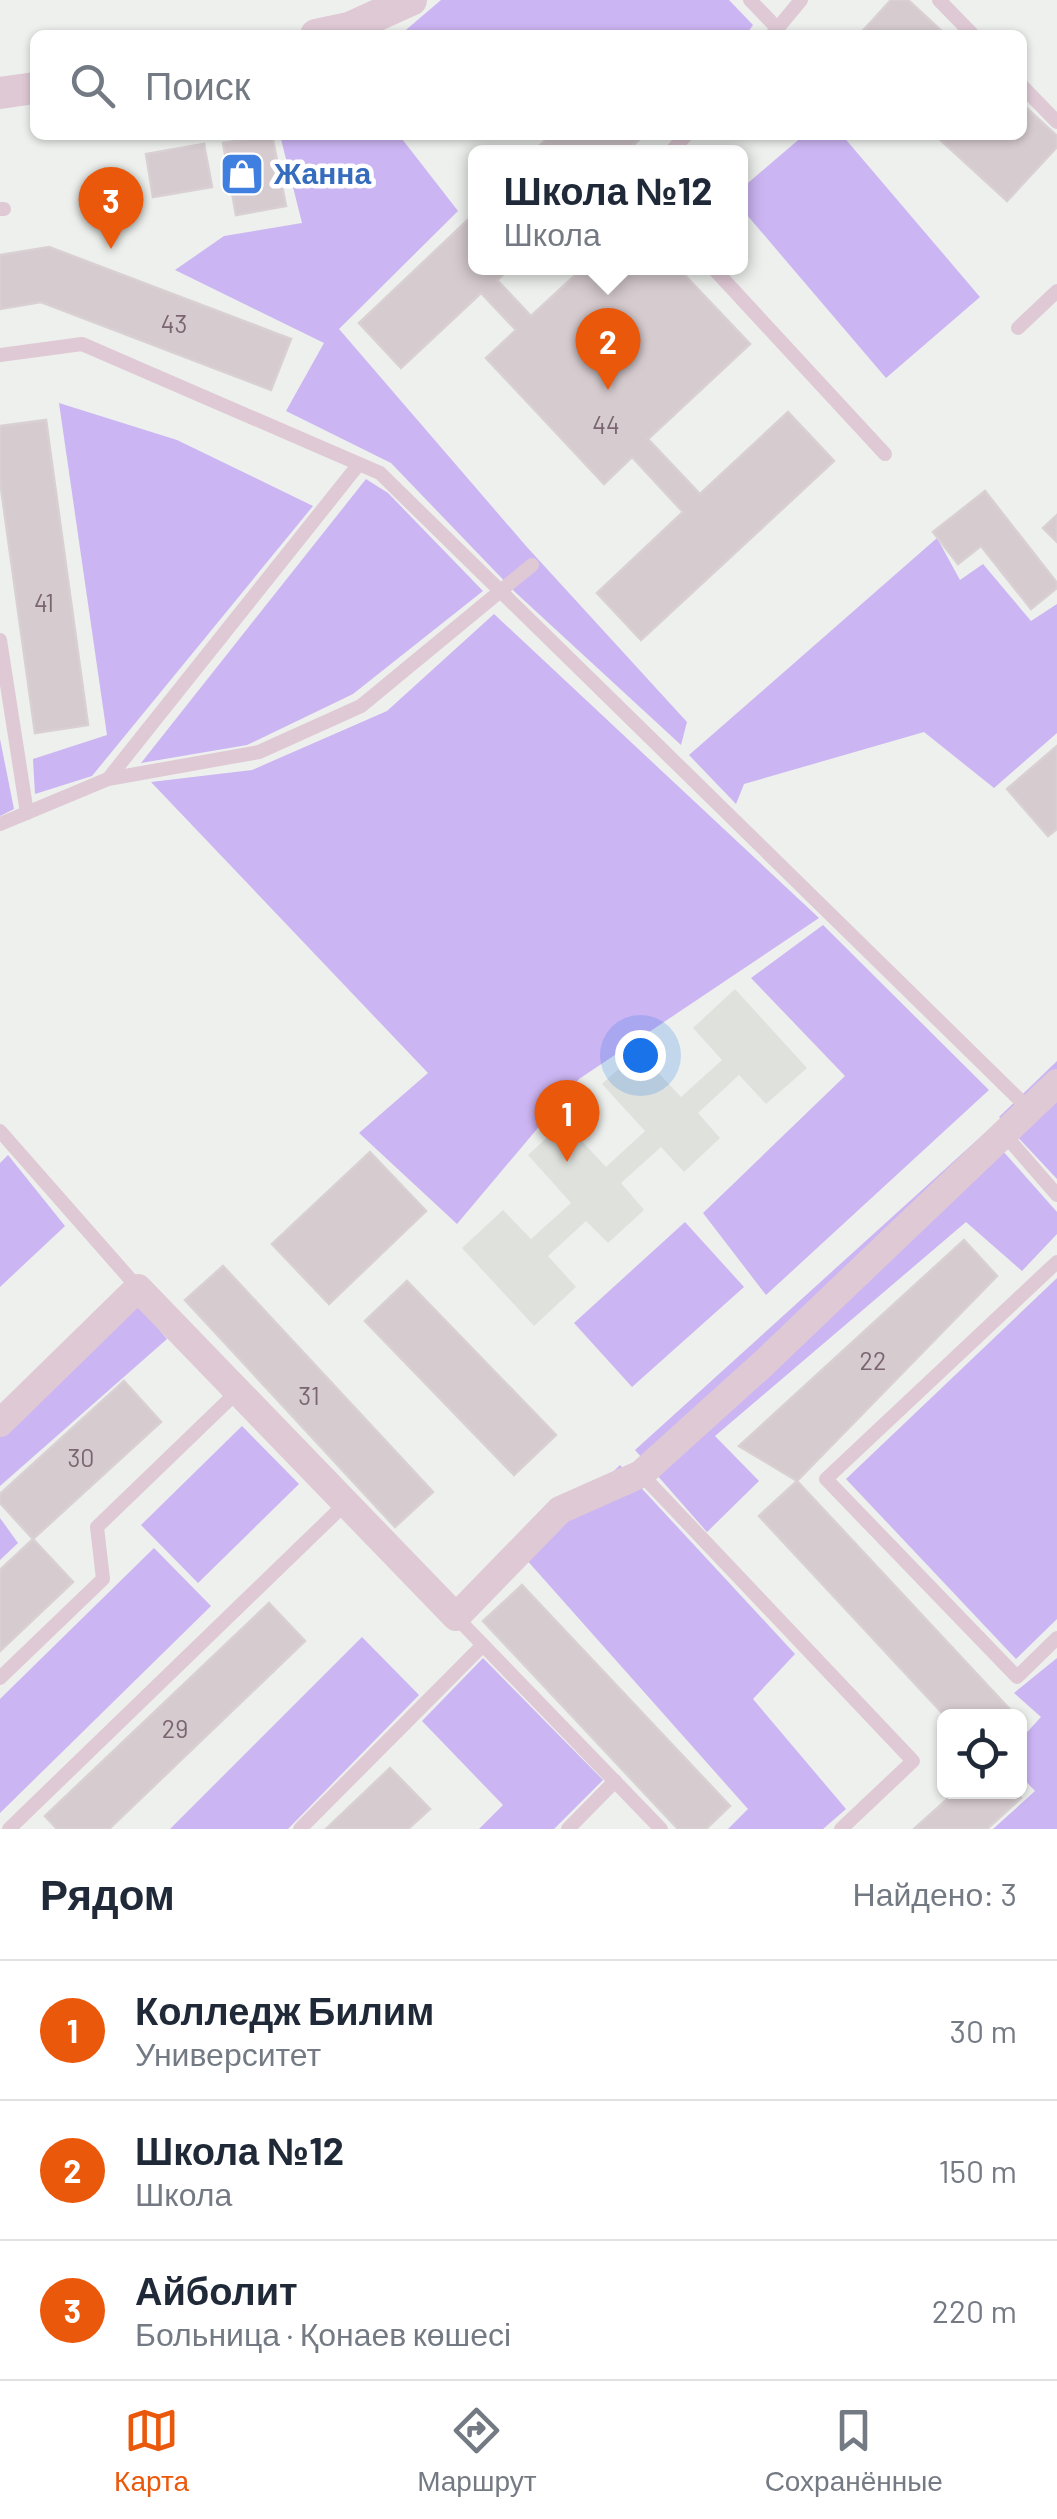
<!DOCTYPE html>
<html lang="ru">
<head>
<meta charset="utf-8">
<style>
  body { margin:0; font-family:Barlow,sans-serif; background:#f6f6f7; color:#1f2937 }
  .controls { position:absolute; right:30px; bottom:30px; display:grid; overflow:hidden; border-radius:15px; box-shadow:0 2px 8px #0004 }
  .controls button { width:90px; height:90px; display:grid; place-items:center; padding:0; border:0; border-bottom:2px solid #e0e1e3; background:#fff; color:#1f2937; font:50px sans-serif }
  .you { position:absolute; left:640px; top:1055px; width:35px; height:35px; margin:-25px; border:8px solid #fff; border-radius:50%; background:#1a73e8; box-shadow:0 0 0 15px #1a73e833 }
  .badge { display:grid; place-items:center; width:65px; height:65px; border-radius:50%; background:#ea580c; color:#fff; font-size:32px; font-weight:700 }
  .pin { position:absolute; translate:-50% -82px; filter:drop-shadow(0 2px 5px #0008) }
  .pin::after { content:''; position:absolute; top:52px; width:35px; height:30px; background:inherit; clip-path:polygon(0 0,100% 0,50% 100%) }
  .popup { position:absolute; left:468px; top:145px; width:280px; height:130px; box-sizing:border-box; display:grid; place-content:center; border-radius:15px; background:#fff; filter:drop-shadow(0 2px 8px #0005); font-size:32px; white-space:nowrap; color:#747a83 }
  .popup b { font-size:38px; color:#1f2937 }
  .popup::after { content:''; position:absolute; left:50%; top:100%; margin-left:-20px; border:20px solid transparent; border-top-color:#fff }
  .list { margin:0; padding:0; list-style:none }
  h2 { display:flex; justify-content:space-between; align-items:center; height:130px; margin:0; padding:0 40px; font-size:42px }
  h2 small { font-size:32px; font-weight:400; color:#747a83 }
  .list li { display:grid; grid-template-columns:65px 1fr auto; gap:30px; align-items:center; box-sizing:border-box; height:140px; padding:0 40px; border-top:2px solid #e0e1e3 }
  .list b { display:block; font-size:38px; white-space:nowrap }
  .list p { margin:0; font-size:32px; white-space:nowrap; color:#747a83 }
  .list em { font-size:32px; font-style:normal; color:#747a83 }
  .icon { flex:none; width:55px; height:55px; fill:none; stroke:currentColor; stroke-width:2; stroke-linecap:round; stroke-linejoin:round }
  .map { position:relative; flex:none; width:1057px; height:1829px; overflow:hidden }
  .search { position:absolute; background:#fff; box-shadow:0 2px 8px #0004; left:30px; right:30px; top:30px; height:110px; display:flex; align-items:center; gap:25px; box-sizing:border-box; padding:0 35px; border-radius:15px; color:#747a83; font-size:38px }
  .sheet { height:550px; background:#fff }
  nav { display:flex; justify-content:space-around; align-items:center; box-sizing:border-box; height:140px; border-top:2px solid #e0e1e3; background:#fff; font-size:28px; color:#747a83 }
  nav a { display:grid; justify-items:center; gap:5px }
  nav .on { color:#ea580c }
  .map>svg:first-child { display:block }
</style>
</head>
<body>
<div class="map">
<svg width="1057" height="1829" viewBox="0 0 1057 1829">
  <rect width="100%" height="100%" fill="#edf0ed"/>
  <!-- education -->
  <path fill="#dfe1dd" d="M 735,989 L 807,1068 L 766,1104 L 739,1075 L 698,1113 L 720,1138 L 684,1172 L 661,1147 L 621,1183 L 644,1210 L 608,1243 L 586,1221 L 548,1256 L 576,1287 L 534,1326 L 462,1248 L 503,1210 L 531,1239 L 571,1203 L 528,1155 L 564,1122 L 606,1167 L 645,1131 L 602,1084 L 638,1051 L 681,1097 L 722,1060 L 693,1028 Z"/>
  <!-- green -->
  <g fill="#ccb5f3">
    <path d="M 441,0 L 729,0 L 753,25 L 746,35 L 400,35 Z"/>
    <path d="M 280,135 L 399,135 L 458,211 L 339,329 L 526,546 L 687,722 L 681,745 L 515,592 L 391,463 L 286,411 L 324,343 L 175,270 L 224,236 L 302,223 Z"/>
    <path d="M 804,135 L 842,135 L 980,297 L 886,378 L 741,208 L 741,189 Z"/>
    <path d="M 59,403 L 177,440 L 313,506 L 92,776 L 35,794 L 33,759 L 107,735 Z"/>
    <path d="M 366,479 L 388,493 L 483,591 L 353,694 L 247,745 L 141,763 Z"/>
    <path d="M 937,538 L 960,580 L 983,564 L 1031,621 L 1057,604 L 1057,733 L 994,788 L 924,732 L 744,784 L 736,804 L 689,755 Z"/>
    <path d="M 494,614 L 819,918 L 579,1079 L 457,1224 L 359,1133 L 428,1073 L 151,782 L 252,770 L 387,711 Z"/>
    <path d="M 0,739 L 14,809 L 0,816 Z"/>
    <path d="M 823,925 L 989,1090 L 766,1295 L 703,1213 L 845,1076 L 751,978 Z"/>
    <path d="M 1057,1061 L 1057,1179 L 999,1117 Z"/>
    <path d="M 986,1132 L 1057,1212 L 1057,1234 L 1022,1271 L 966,1222 L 715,1436 L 759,1481 L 707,1532 L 635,1450 Z"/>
    <path d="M 8,1155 L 65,1226 L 0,1287 L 0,1163 Z"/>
    <path d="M 685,1222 L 744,1287 L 632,1387 L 574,1323 Z"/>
    <path d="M 1057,1278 L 1057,1619 L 1016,1659 L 846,1479 Z"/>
    <path d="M 137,1303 L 167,1339 L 0,1486 L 0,1433 Z"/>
    <path d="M 242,1426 L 299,1484 L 198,1583 L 141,1525 Z"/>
    <path d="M 620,1465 L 795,1654 L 753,1699 L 846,1809 L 823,1829 L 728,1829 L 748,1809 L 525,1558 Z"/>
    <path d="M 0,1518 L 18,1543 L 0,1560 Z"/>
    <path d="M 154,1548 L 211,1606 L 0,1813 L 0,1699 Z"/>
    <path d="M 362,1637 L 419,1695 L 288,1829 L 170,1829 Z"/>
    <path d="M 483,1658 L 603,1780 L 554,1829 L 479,1829 L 503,1805 L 422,1721 Z"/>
    <path d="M 1057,1658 L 1057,1829 L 993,1829 L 1035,1791 L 1020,1775 L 1020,1740 L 1041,1717 L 1014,1693 Z"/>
  </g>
  <!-- building -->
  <g fill="#d6cbcf" stroke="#d9d0d3" stroke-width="2.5">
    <path d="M 891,0 L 908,0 L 946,35 L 859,35 Z"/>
    <path d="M 1022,104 L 1057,136 L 1057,147 L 1007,201 L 935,135 L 1022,135 Z"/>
    <path d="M 272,135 L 286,206 L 236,215 L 223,143 Z"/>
    <path d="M 551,135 L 644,135 L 626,152 L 533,152 Z"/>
    <path d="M 204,144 L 212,187 L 153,197 L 146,154 Z"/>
    <path d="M 473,215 L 476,268 L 510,268 L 497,280 L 531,316 L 583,268 L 678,268 L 750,344 L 648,439 L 700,494 L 788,412 L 834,461 L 641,640 L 597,593 L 683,512 L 632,457 L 604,484 L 486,358 L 516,330 L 481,293 L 401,368 L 359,323 Z"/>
    <path d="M 49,247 L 291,339 L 271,390 L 41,302 L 0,309 L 0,255 Z"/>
    <path d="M 46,420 L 88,725 L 35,733 L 0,481 L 0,426 Z"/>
    <path d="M 985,491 L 1057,583 L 1057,588 L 1031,609 L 981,546 L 958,564 L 933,532 Z"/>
    <path d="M 1057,515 L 1057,542 L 1043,528 Z"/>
    <path d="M 1057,746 L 1057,829 L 1048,836 L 1007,789 Z"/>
    <path d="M 370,1152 L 426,1211 L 329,1304 L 272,1244 Z"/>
    <path d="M 964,1240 L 997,1276 L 797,1481 L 739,1446 Z"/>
    <path d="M 223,1266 L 433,1492 L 395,1527 L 185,1300 Z"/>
    <path d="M 407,1281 L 556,1435 L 514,1475 L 365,1321 Z"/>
    <path d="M 124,1381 L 161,1422 L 33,1539 L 0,1503 L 0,1494 Z"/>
    <path d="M 797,1481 L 1016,1716 L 945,1716 L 759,1516 Z"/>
    <path d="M 33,1539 L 73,1582 L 0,1651 L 0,1570 Z"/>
    <path d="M 522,1585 L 730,1806 L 706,1829 L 678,1829 L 483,1621 Z"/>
    <path d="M 269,1603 L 305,1641 L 109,1829 L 57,1829 L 45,1816 Z"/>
    <path d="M 390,1768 L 430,1809 L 408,1829 L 326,1829 Z"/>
    <path d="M 955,1792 L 1014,1792 L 1021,1798 L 987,1829 L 914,1829 Z"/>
  </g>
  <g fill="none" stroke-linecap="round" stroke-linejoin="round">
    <!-- service -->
    <g stroke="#dfc9d5" stroke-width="14">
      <path d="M 750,0 L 778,29"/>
      <path d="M 939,0 L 973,35"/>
      <path d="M 772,35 L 801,0"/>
      <path d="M 1022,86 L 1057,122"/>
      <path d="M 671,152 L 686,135"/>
      <path d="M 0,209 L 4,209"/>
      <path d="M 713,268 L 885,454"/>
      <path d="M 1018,328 L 1057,291"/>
      <path d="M 0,355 L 82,344 L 380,473 L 1030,1110"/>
      <path d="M 0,640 L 27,813"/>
      <path d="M 108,779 L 359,464"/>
      <path d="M 0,824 L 108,779 L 259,752 L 361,706 L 532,565"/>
      <path d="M 0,1131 L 138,1288"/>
      <path d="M 1005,1135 L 1057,1195"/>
      <path d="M 1057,1262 L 826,1479 L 1017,1677 L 1057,1638"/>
      <path d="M 641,1474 L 913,1761 L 841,1829"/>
      <path d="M 456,1617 L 661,1829"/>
      <path d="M 0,1678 L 103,1579 L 97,1527 L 238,1391"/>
      <path d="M 9,1829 L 346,1503"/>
      <path d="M 300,1829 L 483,1645"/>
      <path d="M 568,1829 L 615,1781"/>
    </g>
    <!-- minor -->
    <path stroke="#dfc9d5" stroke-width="28" d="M 0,1423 L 138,1288 L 456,1617 L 560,1510 L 641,1474 L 764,1363 L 1057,1083"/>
    <!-- tertiary -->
    <g stroke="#dfc9d5" stroke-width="32">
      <path d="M 316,35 L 349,28 L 411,0"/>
      <path d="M 0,93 L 35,88"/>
    </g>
  </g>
  <!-- icons -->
  <defs>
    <symbol id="shop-square" viewBox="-11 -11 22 22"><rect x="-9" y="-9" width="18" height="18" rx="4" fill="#3f7fe0" stroke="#fff"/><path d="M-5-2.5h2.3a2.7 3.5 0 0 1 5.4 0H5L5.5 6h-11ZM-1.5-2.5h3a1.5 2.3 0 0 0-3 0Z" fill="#fff"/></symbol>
  </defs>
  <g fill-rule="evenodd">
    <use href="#shop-square" x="217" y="149" width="50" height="50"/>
  </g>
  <g text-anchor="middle" stroke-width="9" stroke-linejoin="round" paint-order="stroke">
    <!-- number labels -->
    <g font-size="25" fill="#7a6570">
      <text x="174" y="333">43</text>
      <text x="606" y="434">44</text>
      <text x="44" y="612">41</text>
      <text x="873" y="1370">22</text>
      <text x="309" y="1405">31</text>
      <text x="81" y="1467">30</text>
      <text x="175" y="1738">29</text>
    </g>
    <!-- shop labels -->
    <g font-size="30" font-weight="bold" fill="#366cbe" stroke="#fff" text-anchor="start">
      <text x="274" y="184">Жанна</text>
    </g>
  </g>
</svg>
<div class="controls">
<button><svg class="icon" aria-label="locate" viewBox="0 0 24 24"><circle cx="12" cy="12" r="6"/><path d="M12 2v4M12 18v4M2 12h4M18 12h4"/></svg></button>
</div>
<div class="you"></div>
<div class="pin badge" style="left:567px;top:1162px">1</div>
<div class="pin badge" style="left:608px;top:390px">2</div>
<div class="popup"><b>Школа №12</b>Школа</div>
<div class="pin badge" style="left:111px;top:249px">3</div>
<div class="search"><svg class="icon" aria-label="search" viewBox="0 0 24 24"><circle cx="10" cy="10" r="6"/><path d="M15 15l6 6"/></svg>Поиск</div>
</div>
<section class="sheet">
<h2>Рядом<small>Найдено: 3</small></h2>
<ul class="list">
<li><span class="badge">1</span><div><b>Колледж Билим</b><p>Университет</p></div><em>30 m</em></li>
<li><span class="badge">2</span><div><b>Школа №12</b><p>Школа</p></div><em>150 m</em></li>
<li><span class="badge">3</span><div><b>Айболит</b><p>Больница · Қонаев көшесі</p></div><em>220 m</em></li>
</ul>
</section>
<nav>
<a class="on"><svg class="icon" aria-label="map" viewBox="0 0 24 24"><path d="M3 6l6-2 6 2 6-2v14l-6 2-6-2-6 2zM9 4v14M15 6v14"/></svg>Карта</a>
<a><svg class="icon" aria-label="directions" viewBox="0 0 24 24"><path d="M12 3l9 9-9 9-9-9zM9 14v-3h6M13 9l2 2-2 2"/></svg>Маршрут</a>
<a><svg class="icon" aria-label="saved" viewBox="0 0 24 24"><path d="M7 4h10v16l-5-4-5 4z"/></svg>Сохранённые</a>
</nav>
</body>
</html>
